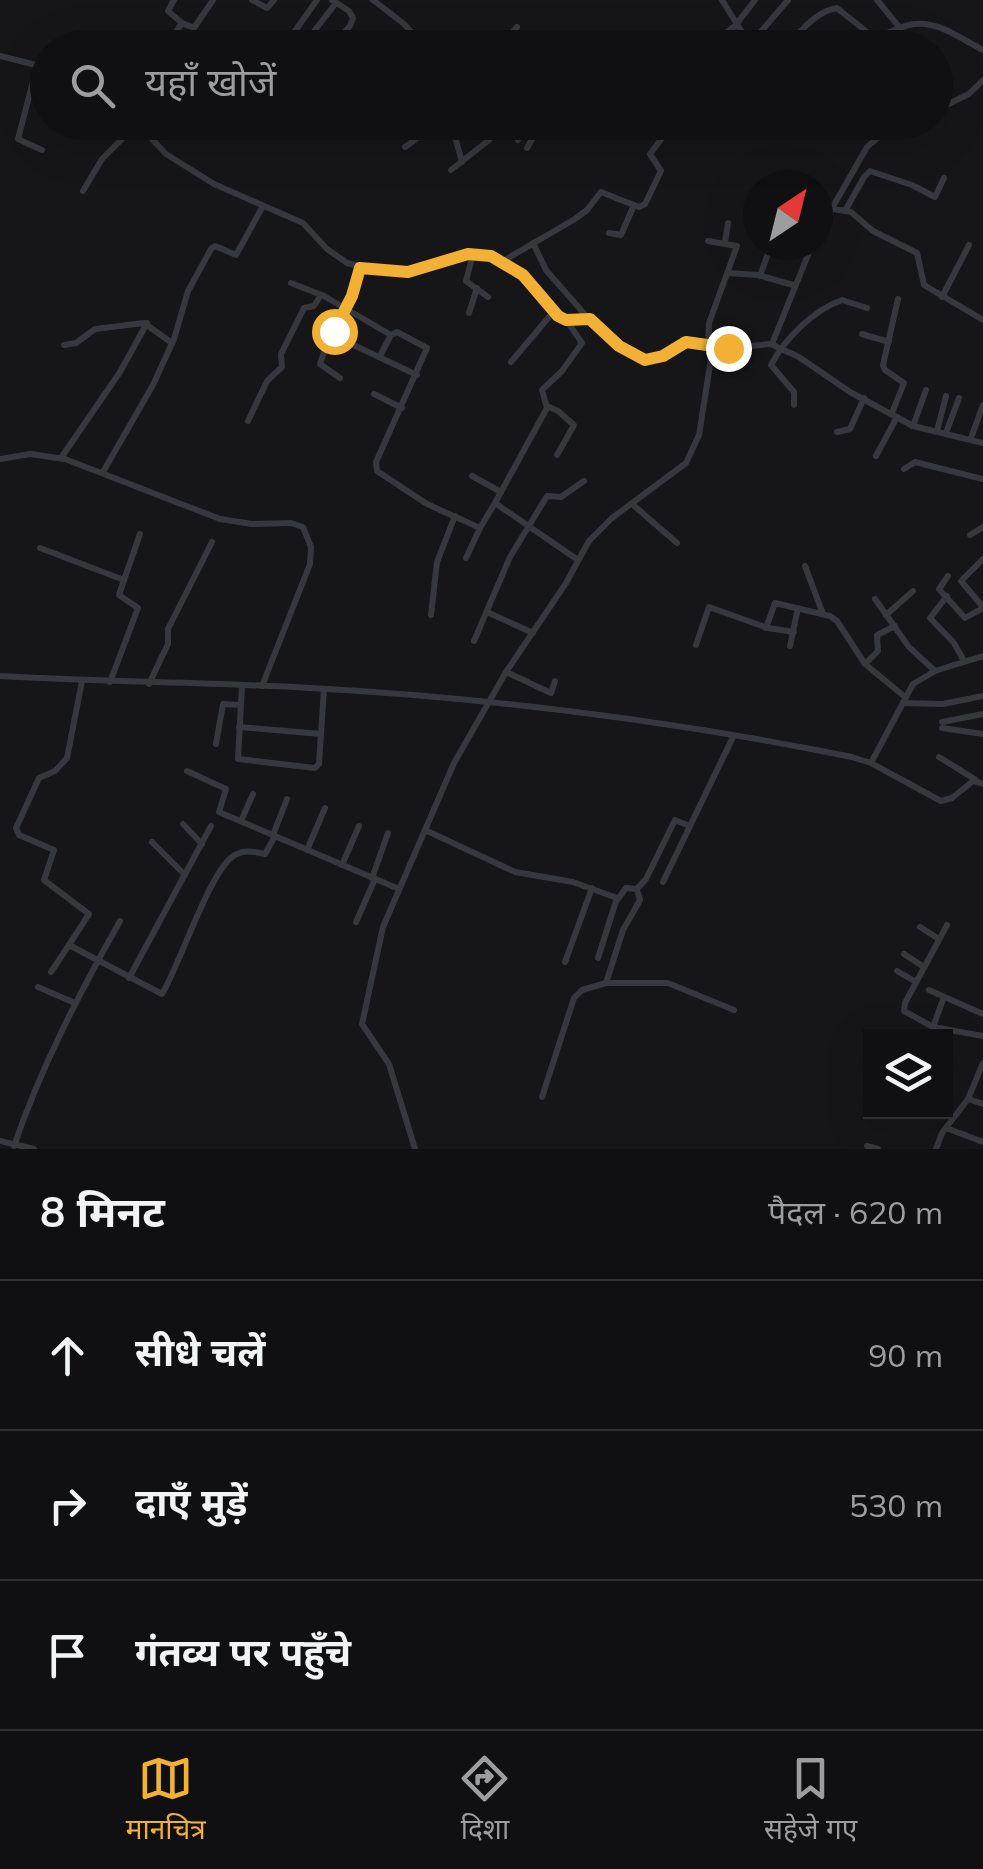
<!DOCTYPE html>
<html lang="hi">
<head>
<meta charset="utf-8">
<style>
  body { margin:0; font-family:Mulish,"Noto Sans Devanagari",sans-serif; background:#1e1e20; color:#f1f3f6 }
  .controls { position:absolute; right:30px; bottom:30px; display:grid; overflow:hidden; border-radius:0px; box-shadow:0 10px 40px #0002 }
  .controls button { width:90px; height:90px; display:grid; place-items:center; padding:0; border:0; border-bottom:2px solid #303032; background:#101012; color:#f1f3f6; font:50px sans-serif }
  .compass { position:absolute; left:743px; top:170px; width:90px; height:90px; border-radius:50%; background:#101012; box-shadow:0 10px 40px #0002; rotate:35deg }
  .stop { position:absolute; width:30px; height:30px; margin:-22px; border:8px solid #f2b134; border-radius:50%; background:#fff }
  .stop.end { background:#f2b134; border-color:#fff; box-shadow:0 2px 10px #0008 }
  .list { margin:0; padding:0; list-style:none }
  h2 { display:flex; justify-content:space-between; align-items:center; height:130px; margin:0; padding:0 40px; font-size:42px }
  h2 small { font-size:32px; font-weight:400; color:#9c9d9f }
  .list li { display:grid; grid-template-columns:65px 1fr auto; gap:30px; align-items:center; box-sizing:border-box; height:150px; padding:0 40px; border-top:2px solid #303032 }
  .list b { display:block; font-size:38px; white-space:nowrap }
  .list em { font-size:32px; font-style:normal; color:#9c9d9f }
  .icon { flex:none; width:55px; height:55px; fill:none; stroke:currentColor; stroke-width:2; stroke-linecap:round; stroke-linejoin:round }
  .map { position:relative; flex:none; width:983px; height:1149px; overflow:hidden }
  .search { position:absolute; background:#101012; box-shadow:0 10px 40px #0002; left:30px; right:30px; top:30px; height:110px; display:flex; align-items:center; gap:25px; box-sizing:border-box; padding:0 35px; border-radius:55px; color:#9c9d9f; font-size:38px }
  .sheet { height:580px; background:#101012 }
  nav { display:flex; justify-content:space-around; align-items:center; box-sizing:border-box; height:140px; border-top:2px solid #303032; background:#101012; font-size:28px; color:#9c9d9f }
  nav a { display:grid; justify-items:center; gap:5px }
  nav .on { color:#f2b134 }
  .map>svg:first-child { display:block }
</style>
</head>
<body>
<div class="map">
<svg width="983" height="1149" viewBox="0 0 983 1149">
  <rect width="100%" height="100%" fill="#161618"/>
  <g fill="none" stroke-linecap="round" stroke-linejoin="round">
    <!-- minor -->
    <g stroke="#37383d" stroke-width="6">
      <path d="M 174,0 L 168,11 L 182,23"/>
      <path d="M 252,0 L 267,8 L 274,0"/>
      <path d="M 332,0 L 349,11 L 353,18 L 350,26 L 336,42"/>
      <path d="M 373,0 L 404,24 L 426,48"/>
      <path d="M 722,0 L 743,34 L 767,48"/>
      <path d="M 877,0 L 900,28"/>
      <path d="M 290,38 L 317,0"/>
      <path d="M 753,41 L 788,0"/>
      <path d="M 165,48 L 182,23 L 194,28 L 213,0"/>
      <path d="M 301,48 L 336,3"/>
      <path d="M 494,48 L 508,38 L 517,27"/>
      <path d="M 706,48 L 735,26 L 755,0"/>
      <path d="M 778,48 C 801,37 810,13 837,8 L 872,36 C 886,36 896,28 909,25 C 935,18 961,39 983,50"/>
      <path d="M 0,56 L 48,68"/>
      <path d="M 37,66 L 18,139 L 42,150"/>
      <path d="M 936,110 L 969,94 L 983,80"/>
      <path d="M 136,122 L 166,154 L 214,184 L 303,223 L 327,249 L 347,263 L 373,270 L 408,272 L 468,254 L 491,256 L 523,275 L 558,316 L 566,320 L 591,319 L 619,346 L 645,359 L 663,355 L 686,342 L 728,348 L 771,344 L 799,357 L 850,392 L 913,426 L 983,443"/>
      <path d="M 451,122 L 462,162"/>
      <path d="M 552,122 L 561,126"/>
      <path d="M 153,140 L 175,122"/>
      <path d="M 518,140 L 527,122"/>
      <path d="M 405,147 L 440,122"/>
      <path d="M 527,148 L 542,122"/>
      <path d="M 451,170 L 489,140 L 501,122"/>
      <path d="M 83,191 L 102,159 L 137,124"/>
      <path d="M 833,209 L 851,212 L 873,231 L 917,253 L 924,285 L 983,320"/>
      <path d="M 845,211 L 864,177 L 870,171 L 912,185 L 935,197 L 944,178"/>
      <path d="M 609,233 L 621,235 L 634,205"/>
      <path d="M 818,233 L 867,147 L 881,135 L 907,122"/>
      <path d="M 708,241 L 737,246 L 709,323 L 708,345"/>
      <path d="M 725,242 L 728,223"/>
      <path d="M 533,243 L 546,270 L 587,317"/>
      <path d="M 473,254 L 466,281 L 488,297"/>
      <path d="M 503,261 L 575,219 L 587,210 L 601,192 L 639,207 L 645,204 L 661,171 L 650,154 L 674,122"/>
      <path d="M 728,273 L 758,275 L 793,285"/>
      <path d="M 760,276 L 771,245"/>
      <path d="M 291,283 L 324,296 L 391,335 L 397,332 L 427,348 L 376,462 L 377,471 L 427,504 L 480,528 L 495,503 L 578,560"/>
      <path d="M 942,297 L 969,245"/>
      <path d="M 469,313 L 477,288"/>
      <path d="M 862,334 L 889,342"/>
      <path d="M 347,342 L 417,375"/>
      <path d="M 772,344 L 812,245"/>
      <path d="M 64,345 L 76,343 L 95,329 L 144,323 L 172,343"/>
      <path d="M 380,356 L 391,335"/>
      <path d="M 511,362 L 554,311"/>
      <path d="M 340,378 L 320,364 C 330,331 351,302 361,267"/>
      <path d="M 374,394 L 402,408"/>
      <path d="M 794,405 L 794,392 L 771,365 C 785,338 814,310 842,300 L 867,308"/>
      <path d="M 547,406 L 558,411 L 574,425 L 557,455"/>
      <path d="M 892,413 L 904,383 L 885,370 L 883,365 L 898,299"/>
      <path d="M 248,421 L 267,381 L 282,367 L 281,354 L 304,308 L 314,306 L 321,295"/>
      <path d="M 913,426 L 926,390"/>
      <path d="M 937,431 L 946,396"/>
      <path d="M 837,432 L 850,429 L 864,398"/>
      <path d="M 946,433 L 959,398"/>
      <path d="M 971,438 L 983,405"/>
      <path d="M 876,456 L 897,417"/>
      <path d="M 61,458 L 120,372 L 147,323"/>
      <path d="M 0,459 L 30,454 L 65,459 L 220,519 L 252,524 L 291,523 L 303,527 L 311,547 L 310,564 L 262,686"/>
      <path d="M 904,469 L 915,462 L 983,479"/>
      <path d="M 103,472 L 153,385 L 174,339 L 188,291 L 211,249 L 215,246 L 236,255 L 263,206"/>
      <path d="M 472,476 L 501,492"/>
      <path d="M 495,503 L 547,408 L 542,390 L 562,371 L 582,343 L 567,321"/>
      <path d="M 632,504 L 677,543"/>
      <path d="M 970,535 L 983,527"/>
      <path d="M 40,548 L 124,580 L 119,595 L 138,608 L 110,682"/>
      <path d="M 466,558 L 480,528"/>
      <path d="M 983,559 L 961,581 L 983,607"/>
      <path d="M 805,566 L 823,614"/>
      <path d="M 948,576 L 939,589 L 965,618 L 983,608"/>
      <path d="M 124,580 L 140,534"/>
      <path d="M 947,596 L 930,618 L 954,643 L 964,661"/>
      <path d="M 875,599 L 909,647 L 935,671"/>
      <path d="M 487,612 L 533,633"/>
      <path d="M 431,615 L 437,562 L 455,516"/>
      <path d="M 886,615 L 913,591"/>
      <path d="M 766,628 L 775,603 L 830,616 L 837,621 L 865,664 L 905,697"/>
      <path d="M 474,641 L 510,557 L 547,496 L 561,497 L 584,481"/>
      <path d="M 696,645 L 709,607 L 768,628 L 794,632"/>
      <path d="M 790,646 L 798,608"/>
      <path d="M 865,664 L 878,651 L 877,635 L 895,626"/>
      <path d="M 506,672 L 551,693 L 555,681"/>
      <path d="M 0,676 C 104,682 207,682 311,688 C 492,698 674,721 852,757 L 871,763 L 941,801 L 952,798 L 973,781 L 983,784"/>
      <path d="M 82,681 L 67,758 L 55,771 L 39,778 L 16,828 L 19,835 L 54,850 L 44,880 L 89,914 L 69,945 L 162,994 C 179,967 211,867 235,855 C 245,849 254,852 265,854 L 275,836"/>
      <path d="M 149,684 L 168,644 L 168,629 L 212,542"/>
      <path d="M 242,686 L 238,759 L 315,768 L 319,764 L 324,689"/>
      <path d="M 903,703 L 943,704 L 983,696"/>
      <path d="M 942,722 L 983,714"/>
      <path d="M 239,727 L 321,734"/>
      <path d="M 942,728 L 983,734"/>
      <path d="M 216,744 L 223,704 L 240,705"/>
      <path d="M 939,757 L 976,780"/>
      <path d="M 871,763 L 913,684 L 935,671 L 983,656"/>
      <path d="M 187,771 L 226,789 L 219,812 L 399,889"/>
      <path d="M 241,821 L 253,794"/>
      <path d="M 183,824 L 202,844"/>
      <path d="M 425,830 L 515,872 L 573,882 L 617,898 L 598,958"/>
      <path d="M 273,835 L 287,799"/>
      <path d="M 152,842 L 185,875"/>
      <path d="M 307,850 L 325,808"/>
      <path d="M 342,865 L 359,826"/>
      <path d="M 372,878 L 388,833"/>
      <path d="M 663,882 L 733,737"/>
      <path d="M 618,899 L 626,888 L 637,889 L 646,879 L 675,820 L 690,826"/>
      <path d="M 356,922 L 375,879"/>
      <path d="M 947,925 L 905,1003 L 904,1011 L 933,1027 L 983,1036"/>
      <path d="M 920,927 L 939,939"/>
      <path d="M 904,954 L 924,967"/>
      <path d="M 565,962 L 592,888"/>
      <path d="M 897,971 L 916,982"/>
      <path d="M 51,972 L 69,945"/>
      <path d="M 129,978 L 211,826"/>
      <path d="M 606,983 L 623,930 L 640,900 L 637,889"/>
      <path d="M 38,987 L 75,1003"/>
      <path d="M 929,990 L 983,1014"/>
      <path d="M 933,1027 L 944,997"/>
      <path d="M 542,1097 L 574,998 L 582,990 L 606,983 L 668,983 L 734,1010"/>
      <path d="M 968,1099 L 983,1104"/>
      <path d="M 946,1128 L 983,1142"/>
      <path d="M 0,1141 L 34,1149"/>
      <path d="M 14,1146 C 41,1067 79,994 120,921"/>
      <path d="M 867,1146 L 878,1149"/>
      <path d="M 415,1149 L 389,1064 L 362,1024 L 383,927 L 454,763 L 506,672 L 566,583 L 589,541 L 612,518 L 686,463 L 699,435 L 713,346"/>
      <path d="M 936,1149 L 942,1133 L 968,1099 L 983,1063"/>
    </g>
  </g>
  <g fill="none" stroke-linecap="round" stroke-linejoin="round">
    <!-- route -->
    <path stroke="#f2b134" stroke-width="12" d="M 334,331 L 352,296 L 360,268 L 408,272 L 468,254 L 491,256 L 523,275 L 558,316 L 566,320 L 590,319 L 619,346 L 645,360 L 663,356 L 686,342 L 728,348"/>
  </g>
</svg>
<div class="controls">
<button><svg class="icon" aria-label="layers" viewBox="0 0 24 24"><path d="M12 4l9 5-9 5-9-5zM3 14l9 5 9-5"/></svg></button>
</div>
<svg class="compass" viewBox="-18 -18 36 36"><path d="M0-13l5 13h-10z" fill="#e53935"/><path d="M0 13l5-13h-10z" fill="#9c9d9f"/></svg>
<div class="stop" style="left:334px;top:331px"></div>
<div class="stop end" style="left:728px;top:348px"></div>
<div class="search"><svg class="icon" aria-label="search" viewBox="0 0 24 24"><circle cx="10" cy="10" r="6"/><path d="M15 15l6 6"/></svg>यहाँ खोजें</div>
</div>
<section class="sheet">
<h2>8 मिनट<small>पैदल · 620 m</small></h2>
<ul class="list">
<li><svg class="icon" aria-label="ahead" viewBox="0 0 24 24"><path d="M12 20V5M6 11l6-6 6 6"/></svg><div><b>सीधे चलें</b></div><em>90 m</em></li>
<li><svg class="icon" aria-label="right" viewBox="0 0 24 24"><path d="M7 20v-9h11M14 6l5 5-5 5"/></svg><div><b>दाएँ मुड़ें</b></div><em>530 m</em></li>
<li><svg class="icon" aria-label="arrive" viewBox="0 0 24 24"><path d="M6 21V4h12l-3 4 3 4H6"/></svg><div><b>गंतव्य पर पहुँचे</b></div></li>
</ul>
</section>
<nav>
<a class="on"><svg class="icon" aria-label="map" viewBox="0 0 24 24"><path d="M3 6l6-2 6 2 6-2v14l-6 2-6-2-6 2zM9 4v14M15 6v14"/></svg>मानचित्र</a>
<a><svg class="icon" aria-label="directions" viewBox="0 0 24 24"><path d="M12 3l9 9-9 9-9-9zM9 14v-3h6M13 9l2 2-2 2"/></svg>दिशा</a>
<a><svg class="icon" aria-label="saved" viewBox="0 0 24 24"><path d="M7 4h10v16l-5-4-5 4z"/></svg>सहेजे गए</a>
</nav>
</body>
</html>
